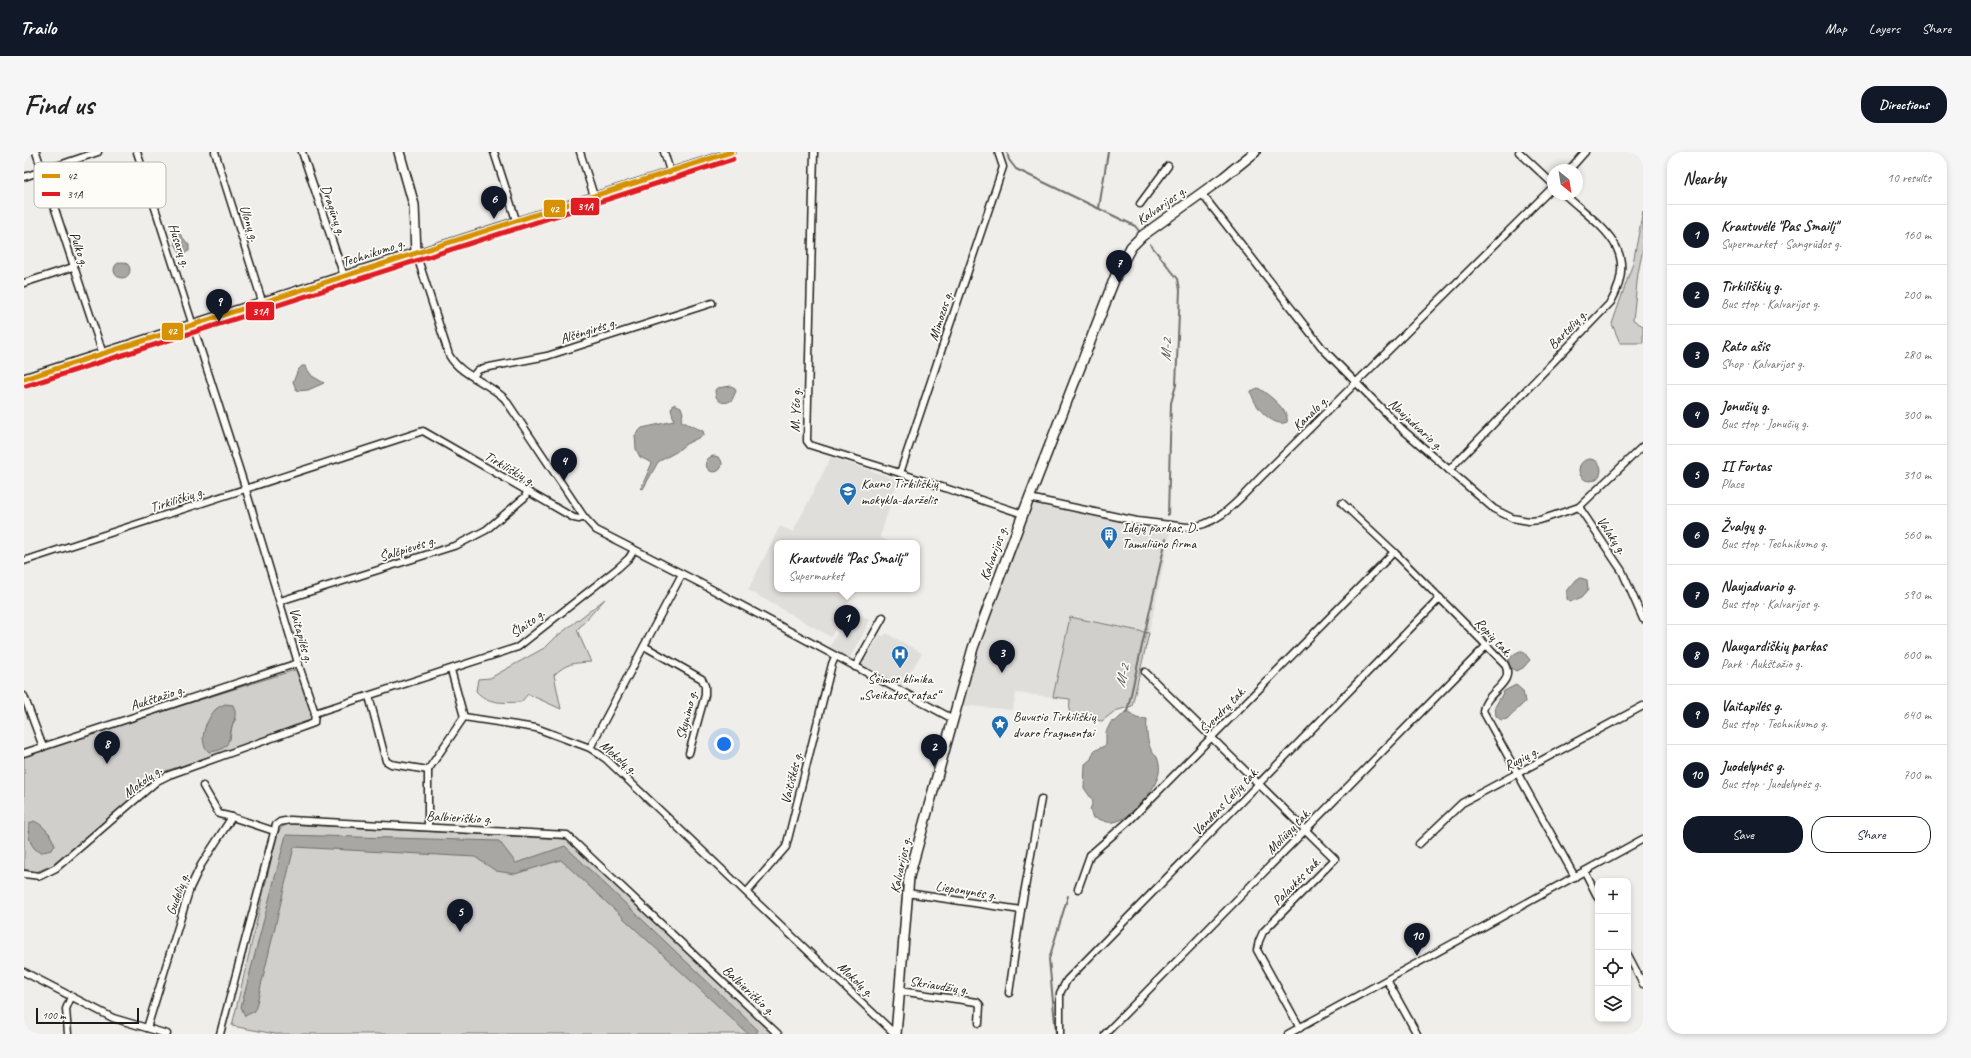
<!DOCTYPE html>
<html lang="en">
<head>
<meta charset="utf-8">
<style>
  body { margin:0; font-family:Caveat,sans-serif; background:#f6f6f6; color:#222 }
  .controls { position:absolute; right:12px; bottom:12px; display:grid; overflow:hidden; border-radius:8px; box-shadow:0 2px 6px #0003 }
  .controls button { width:36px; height:36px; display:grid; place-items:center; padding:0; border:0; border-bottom:1px solid #e0e0e0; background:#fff; color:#222; font:20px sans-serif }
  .compass { position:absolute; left:1523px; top:12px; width:36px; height:36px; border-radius:50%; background:#fff; box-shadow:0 2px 6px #0003; rotate:150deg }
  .scale { position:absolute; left:12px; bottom:10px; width:103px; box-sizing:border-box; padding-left:4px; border:2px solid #1c1c1c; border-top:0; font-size:11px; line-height:14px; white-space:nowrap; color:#1c1c1c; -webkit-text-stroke:3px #fdfcf7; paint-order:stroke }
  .you { position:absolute; left:700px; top:592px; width:14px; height:14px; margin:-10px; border:3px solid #fff; border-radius:50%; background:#1a73e8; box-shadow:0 0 0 6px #1a73e833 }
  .badge { display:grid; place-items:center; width:26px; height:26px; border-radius:50%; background:#111827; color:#fff; font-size:13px; font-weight:700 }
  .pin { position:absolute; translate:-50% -33px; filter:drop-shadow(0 1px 2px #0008) }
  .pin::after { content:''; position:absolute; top:21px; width:14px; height:12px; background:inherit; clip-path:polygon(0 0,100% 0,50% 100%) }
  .popup { position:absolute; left:750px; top:388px; width:146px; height:52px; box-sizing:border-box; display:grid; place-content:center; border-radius:8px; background:#fff; filter:drop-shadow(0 1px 3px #0005); font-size:13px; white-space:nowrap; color:#767676 }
  .popup b { font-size:15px; color:#222 }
  .popup::after { content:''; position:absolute; left:50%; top:100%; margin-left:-8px; border:8px solid transparent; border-top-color:#fff }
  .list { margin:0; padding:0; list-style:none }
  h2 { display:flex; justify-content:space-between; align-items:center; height:52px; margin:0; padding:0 16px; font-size:17px }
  h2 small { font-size:13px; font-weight:400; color:#767676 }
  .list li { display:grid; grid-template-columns:26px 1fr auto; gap:12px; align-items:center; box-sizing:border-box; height:60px; padding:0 16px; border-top:1px solid #e0e0e0 }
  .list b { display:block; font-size:15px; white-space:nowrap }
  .list p { margin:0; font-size:13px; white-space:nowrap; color:#767676 }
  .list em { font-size:13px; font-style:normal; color:#767676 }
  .actions { display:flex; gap:8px; padding:12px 16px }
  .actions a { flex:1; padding:9px 0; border:1px solid #111827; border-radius:16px; text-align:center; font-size:14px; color:#111827 }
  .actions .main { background:#111827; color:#fff }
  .icon { flex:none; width:22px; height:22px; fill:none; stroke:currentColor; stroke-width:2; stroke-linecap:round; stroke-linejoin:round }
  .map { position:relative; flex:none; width:1619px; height:882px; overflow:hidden; border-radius:16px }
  header { display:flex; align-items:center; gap:24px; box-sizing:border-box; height:56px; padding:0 20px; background:#111827; color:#fff }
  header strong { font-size:19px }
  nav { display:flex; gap:22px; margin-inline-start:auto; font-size:14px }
  .intro { display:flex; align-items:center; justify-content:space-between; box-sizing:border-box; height:96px; padding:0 24px }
  h1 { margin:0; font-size:28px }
  .button { padding:10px 18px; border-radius:16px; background:#111827; color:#fff; font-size:14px; font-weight:700 }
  main { display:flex; gap:24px; padding:0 24px }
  aside { flex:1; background:#fff; border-radius:16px; box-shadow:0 2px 6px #0003 }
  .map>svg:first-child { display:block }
</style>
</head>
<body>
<header>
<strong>Trailo</strong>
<nav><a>Map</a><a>Layers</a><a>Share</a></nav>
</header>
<div class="intro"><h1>Find us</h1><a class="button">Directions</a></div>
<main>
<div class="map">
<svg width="1619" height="882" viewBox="0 0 1619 882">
  <rect width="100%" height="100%" fill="#f0eeea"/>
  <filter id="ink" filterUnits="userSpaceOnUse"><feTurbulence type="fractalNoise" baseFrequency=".025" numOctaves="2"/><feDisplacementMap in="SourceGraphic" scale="8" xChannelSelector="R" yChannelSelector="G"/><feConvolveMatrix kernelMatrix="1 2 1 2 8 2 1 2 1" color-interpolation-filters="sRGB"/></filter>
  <g filter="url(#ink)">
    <!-- built -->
    <g fill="#e0deda">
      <path d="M 807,305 L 874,328 L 856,385 L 867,391 L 753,391 L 753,437 L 832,437 L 807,485 L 724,438 L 756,374 L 769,380 Z"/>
      <path d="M 1013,351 L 1130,376 L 1147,377 L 1125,481 L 1046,465 L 1029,545 L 992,541 L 989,558 L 936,553 L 1006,357 Z"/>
      <path d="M 824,456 L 846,468 L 826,506 L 806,496 Z"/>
      <path d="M 862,481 L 898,501 L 877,536 L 838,513 L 856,483 L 860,484 Z"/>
    </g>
    <!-- green -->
    <g fill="#d0cfcc" stroke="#767674" fill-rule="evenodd">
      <path d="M 1619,59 L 1619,97 L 1614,121 L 1609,168 L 1619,174 L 1619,191 L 1596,191 L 1588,172 L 1609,111 Z"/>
      <path d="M 581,447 L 553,478 L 567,510 C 549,511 543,511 530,523 L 537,557 L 504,542 L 497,550 C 480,551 463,552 452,539 L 454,527 L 466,526 L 522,495 L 532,485 Z"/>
      <path d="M 1046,465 L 1125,481 L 1108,554 L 1091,559 L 1078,569 L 1045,564 L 1046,547 L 1029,545 Z"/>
      <path d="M 271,518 L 275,521 L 289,563 L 287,568 L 280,573 L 139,620 L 29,713 L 12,720 L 0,717 L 0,603 ZM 187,566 L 212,567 L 208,573 L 206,588 L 181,574 ZM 4,679 L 22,679 L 26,682 L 13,698 L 7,691 Z"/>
      <path d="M 263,672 L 542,687 L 749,882 L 251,882 L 208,874 L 253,683 L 257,676 Z"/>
    </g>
    <!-- water -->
    <g fill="#a8a7a3" stroke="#706f6d">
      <path d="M 155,81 L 165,93 L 165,99 L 157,102 L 151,92 L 150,85 Z"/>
      <circle cx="98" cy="118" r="8"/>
      <path d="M 278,214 L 281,214 L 288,224 L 300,231 L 284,238 L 273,239 L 269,230 L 274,218 Z"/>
      <path d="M 707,234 L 711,236 L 712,239 L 708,248 C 699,254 691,249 691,238 L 693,236 Z"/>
      <path d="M 1234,236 C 1243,241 1266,259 1263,270 C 1249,277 1228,252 1227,239 Z"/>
      <path d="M 650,252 L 657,255 L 659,261 L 657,269 L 679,279 L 680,283 L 662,292 L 652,300 L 634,310 L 619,337 L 617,336 L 628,311 L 616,305 L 612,297 L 611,283 L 618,276 L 650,269 L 647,257 Z"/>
      <circle cx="690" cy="312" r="8"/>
      <circle cx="1566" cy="318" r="11"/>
      <path d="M 1557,426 L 1563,428 L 1564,438 L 1558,445 L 1546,450 L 1543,447 L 1543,439 L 1553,427 Z"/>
      <path d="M 1496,499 L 1499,499 L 1506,508 L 1499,516 L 1492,519 L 1487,516 L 1484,509 L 1490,502 Z"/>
      <path d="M 1492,533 L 1499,539 L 1501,550 L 1483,567 L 1477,568 L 1472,564 L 1471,555 L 1480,539 Z"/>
      <path d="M 201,552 L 209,553 C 213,562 211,565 208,574 C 204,591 205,598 185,600 C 173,589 182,570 190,559 C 192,556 197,554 201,552 Z"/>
      <path d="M 1103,558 L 1112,566 L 1123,567 C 1122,579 1123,598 1133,605 C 1135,610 1136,616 1135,621 C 1131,639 1108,667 1090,670 C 1082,672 1077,666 1069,666 L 1066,658 L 1069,649 L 1060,636 L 1061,612 L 1067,607 L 1070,599 L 1082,593 L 1082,580 L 1087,570 L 1092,569 Z"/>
      <path d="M 10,669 C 20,673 28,684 31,694 L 27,698 C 24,699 20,700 17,700 C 6,698 3,681 5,672 Z"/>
      <path d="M 262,683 L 475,689 L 492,711 L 541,694 L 734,878 L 732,882 L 724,882 L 537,708 L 491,722 L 472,719 L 451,705 L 270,695 L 231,859 L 221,864 L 217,855 Z"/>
    </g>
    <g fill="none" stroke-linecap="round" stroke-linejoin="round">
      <!-- stream -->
      <g stroke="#706f6d" stroke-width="2">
        <path d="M 983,0 L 985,8 L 992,17 L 1111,74 L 1115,79"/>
        <path d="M 1075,56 L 1084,0"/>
        <path d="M 1126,92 L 1154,127 L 1156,138 L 1152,233 L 1147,251 L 1144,363"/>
        <path d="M 1103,560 L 1142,387"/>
        <path d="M 1032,882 L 1025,807 L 1044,744"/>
      </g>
      <defs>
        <g id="street">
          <path d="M 12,0 L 79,202"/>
          <path d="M 191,0 L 238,149"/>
          <path d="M 278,0 L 320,124"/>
          <path d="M 470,0 L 492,68"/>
          <path d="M 556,0 L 570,44"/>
          <path d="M 640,0 L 646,19"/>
          <path d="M 707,0 L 392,101 L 425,203 C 437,224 464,230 481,247 L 560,365 L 572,378 L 676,431 L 929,567"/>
          <path d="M 790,0 L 783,289 L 786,293 L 876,321 L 999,362"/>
          <path d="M 1495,0 L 1529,32"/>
          <path d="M 1545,18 L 1561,0"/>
          <path d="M 0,25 L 74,0"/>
          <path d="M 1178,42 L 1299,197 L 1378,277 L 1470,357 L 1488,366 L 1505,369 L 1516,368 L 1555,355 L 1619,294"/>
          <path d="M 1116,52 L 1144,14"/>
          <path d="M 0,131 L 49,115"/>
          <path d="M 449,224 L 454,218 L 460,216 L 523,204 L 688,151"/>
          <path d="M 1425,318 L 1587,150 C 1617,96 1576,75 1540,42"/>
          <path d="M 876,321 L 979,15 L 974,0"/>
          <path d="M 1005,346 L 1113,369 L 1163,375 C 1196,375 1219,342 1241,321 L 1529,35"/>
          <path d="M 1318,351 L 1370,400 L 1480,511 C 1493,532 1462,538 1459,559 L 1551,725"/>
          <path d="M 1555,355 L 1598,419 L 1619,467"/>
          <path d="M 0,409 L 399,279 L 550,366 L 555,367 L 560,365"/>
          <path d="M 256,449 L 433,393 L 462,378 L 501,345 L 503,340"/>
          <path d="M 620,494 L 678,527 L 681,534 L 681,543 L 665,601"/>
          <path d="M 831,515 L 859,465"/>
          <path d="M 427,518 L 440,565"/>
          <path d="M 1121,520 L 1311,707 L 1239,780 L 1235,789 L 1233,798 L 1276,876"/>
          <path d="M 0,544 L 19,595"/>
          <path d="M 345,544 L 362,609 L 367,612 L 404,618 L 440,565 L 512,576 L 566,596 L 582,607 L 871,882"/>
          <path d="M 291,561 L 494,495 L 594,416 L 605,406 L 610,398"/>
          <path d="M 566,596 L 658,422"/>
          <path d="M 0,601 L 274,511"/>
          <path d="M 404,618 L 404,675"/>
          <path d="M 179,634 L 195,662 L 208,665"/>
          <path d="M 1395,692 L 1438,651 L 1619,554"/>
          <path d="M 1561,720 L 1574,746"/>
          <path d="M 0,722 L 16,724 L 32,716 L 133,629 L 145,623 L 290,571 L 291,561 L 274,511 L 222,338 L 113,0"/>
          <path d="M 1054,737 L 1066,703 L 1106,668 L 1370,400"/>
          <path d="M 723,740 L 762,695 L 808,512 L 811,505"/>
          <path d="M 883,741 L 997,758"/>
          <path d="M 1604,803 L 1619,832"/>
          <path d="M 0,820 L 89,866 L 143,882"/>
          <path d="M 1363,828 L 1393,882"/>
          <path d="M 875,839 L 953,850 L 956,853 L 955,871"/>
          <path d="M 985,841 L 997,758 L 1017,647"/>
          <path d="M 123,876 L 166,736 L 177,713 L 208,665 L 250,679"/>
          <path d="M 44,882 L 42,857 L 47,845"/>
          <path d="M 196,882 L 252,673 L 256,670 L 266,668 L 543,683 L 754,882"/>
          <path d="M 1036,882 L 1036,841 L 1043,828 L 1416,446"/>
          <path d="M 1081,882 L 1463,493"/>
          <path d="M 1264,882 L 1619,687"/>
        </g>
        <g id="secondary">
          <path d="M 0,227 L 392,101 L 390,53 L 375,0"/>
          <path d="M 872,882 L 885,725 L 949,496 L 999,362 L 1092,123 L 1107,95 L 1118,84 L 1200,25 L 1231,0"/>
        </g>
      </defs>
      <!-- street casing -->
      <use href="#street" stroke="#1c1c1c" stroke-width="9"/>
      <!-- secondary casing -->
      <use href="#secondary" stroke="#1c1c1c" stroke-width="12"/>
      <!-- street -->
      <use href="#street" stroke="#fdfcf7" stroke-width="6"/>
      <!-- secondary -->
      <use href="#secondary" stroke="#fdfcf7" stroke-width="9"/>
      <defs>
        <path id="bus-1" d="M 0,227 L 707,0"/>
        <path id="bus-2" d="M 2,234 L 709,7"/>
      </defs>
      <!-- bus-1 casing -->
      <use href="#bus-1" stroke="#fdfcf7" stroke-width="8"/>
      <!-- bus-2 casing -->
      <use href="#bus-2" stroke="#fdfcf7" stroke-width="8"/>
      <!-- bus-1 -->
      <use href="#bus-1" stroke="#d69104" stroke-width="5"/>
      <!-- bus-2 -->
      <use href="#bus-2" stroke="#e01b24" stroke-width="5"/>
    </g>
  </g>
  <!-- icons -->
  <defs>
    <symbol id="school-pin" viewBox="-11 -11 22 30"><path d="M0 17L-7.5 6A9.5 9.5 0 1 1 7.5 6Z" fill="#1f6fb2" stroke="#fdfcf7"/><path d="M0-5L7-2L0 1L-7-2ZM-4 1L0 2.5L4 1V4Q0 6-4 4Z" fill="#fff"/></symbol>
    <symbol id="building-pin" viewBox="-11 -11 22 30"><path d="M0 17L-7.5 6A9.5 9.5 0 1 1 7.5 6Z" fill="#1f6fb2" stroke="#fdfcf7"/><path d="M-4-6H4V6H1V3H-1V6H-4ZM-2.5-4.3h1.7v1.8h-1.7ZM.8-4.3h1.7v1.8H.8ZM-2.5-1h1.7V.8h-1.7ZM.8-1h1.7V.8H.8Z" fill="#fff"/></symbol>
    <symbol id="hospital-pin" viewBox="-11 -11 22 30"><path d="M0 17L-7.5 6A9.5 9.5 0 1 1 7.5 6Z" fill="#1f6fb2" stroke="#fdfcf7"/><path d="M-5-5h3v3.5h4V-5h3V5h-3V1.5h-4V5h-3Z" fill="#fff"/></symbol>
    <symbol id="sight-pin" viewBox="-11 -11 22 30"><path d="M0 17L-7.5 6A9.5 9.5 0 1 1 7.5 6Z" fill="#1f6fb2" stroke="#fdfcf7"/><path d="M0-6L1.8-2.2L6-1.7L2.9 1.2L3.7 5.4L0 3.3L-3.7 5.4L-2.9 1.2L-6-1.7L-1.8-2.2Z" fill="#fff"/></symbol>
  </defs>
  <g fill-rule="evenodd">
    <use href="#school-pin" x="814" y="329" width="20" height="27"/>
    <use href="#building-pin" x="1075" y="373" width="20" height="27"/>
    <use href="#hospital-pin" x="866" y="492" width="20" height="27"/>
    <use href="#sight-pin" x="966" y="562" width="20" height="27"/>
  </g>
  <g text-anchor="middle" stroke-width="3.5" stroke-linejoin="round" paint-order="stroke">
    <!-- street labels -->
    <g font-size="14" fill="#1c1c1c" stroke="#fdfcf7">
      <text transform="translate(1137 53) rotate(-35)" y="5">Kalvarijos g.</text>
      <text transform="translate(310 58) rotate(71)" y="5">Dragūnų g.</text>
      <text transform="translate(226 71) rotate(72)" y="5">Ulonų g.</text>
      <text transform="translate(156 93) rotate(72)" y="5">Husarų g.</text>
      <text transform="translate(56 97) rotate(72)" y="5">Pulko g.</text>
      <text transform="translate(349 100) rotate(-18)" y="5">Technikumo g.</text>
      <text transform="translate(916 164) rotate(-72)" y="5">Mimozos g.</text>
      <text transform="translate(1543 177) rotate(-46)" y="5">Bartelių g.</text>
      <text transform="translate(564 178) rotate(-18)" y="5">Alšėngirės g.</text>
      <text transform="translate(771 258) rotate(-89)" y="5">M. Yčo g.</text>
      <text transform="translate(1286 261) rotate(-44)" y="5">Kanalo g.</text>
      <text transform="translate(1392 272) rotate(43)" y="5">Naujadvario g.</text>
      <text transform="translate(486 316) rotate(30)" y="5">Tirkiliškių g.</text>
      <text transform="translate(153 347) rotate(-18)" y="5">Tirkiliškių g.</text>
      <text transform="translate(1588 383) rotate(56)" y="5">Valakų g.</text>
      <text transform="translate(383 396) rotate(-18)" y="5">Šalčpievės g.</text>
      <text transform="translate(969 401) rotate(-70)" y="5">Kalvarijos g.</text>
      <text transform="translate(503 471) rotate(-37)" y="5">Šlaito g.</text>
      <text transform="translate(278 483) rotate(74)" y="5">Vaitapilės g.</text>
      <text transform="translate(1470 485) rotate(47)" y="5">Ropių tak.</text>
      <text transform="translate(133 545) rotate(-18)" y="5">Aukštažio g.</text>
      <text transform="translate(1198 558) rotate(-46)" y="5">Švendrų tak.</text>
      <text transform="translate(662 563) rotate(-76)" y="5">Skynimo g.</text>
      <text transform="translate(595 605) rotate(41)" y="5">Mokolų g.</text>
      <text transform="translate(1497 606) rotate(-28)" y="5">Rugių g.</text>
      <text transform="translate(767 626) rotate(-76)" y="5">Vaitiškės g.</text>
      <text transform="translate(118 629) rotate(-36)" y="5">Mokolų g.</text>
      <text transform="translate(1201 649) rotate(-46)" y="5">Vandens Lelijų tak.</text>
      <text transform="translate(435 665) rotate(3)" y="5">Balbieriškio g.</text>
      <text transform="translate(1264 679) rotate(-46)" y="5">Moliūgų tak.</text>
      <text transform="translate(876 713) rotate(-78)" y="5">Kalvarijos g.</text>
      <text transform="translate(1272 729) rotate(-45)" y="5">Palaukės tak.</text>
      <text transform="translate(942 738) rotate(9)" y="5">Lieponynės g.</text>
      <text transform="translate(153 742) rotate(-70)" y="5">Gudelių g.</text>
      <text transform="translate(832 827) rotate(44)" y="5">Mokolų g.</text>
      <text transform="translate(915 833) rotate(9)" y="5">Skriaudžių g.</text>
      <text transform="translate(725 838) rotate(43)" y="5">Balbieriškio g.</text>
    </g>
    <!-- poi labels -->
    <g font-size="14" fill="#1c1c1c" stroke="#fdfcf7" text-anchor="start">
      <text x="837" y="336">Kauno Tirkiliškių<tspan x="837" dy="16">mokykla-darželis</tspan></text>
      <text x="1098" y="380">Idėjų parkas, D.<tspan x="1098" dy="16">Tamuliūno firma</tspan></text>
      <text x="876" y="531" text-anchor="middle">Šeimos klinika<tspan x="876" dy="16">„Sveikatos ratas“</tspan></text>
      <text x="989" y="569">Buvusio Tirkiliškių<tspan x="989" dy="16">dvaro fragmentai</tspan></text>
    </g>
    <!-- water labels -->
    <g font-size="15" font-style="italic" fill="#5b5b59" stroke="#fdfcf7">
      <text transform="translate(1142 198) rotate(-88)" y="5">M-2</text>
      <text transform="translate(1098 524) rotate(-77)" y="5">M-2</text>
    </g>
  </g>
  <!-- legend -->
  <rect x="10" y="10" width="132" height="46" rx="6" fill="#fdfcf7" stroke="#bab9b5" stroke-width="1"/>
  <rect x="18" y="22" width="18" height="4" fill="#d69104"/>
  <rect x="18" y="40" width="18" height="4" fill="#e01b24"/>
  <g font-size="11" fill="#1c1c1c">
    <text x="43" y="28">42</text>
    <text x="43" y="46">31A</text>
  </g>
  <g stroke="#fdfcf7" stroke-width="1.5">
    <rect x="546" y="45" width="30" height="19" rx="4" fill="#e01b24"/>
    <rect x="519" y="47" width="23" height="19" rx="4" fill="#d69104"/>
    <rect x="221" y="149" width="30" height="20" rx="4" fill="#e01b24"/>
    <rect x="137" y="170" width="23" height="19" rx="4" fill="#d69104"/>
  </g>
  <g font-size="11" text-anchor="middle" font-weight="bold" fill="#fff">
    <text x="561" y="58">31A</text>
    <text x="530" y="61">42</text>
    <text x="236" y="163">31A</text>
    <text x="148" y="183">42</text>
  </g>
</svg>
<div class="controls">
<button>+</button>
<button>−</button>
<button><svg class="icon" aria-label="locate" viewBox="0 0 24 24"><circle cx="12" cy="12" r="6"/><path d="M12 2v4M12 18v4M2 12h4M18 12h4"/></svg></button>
<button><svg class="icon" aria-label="layers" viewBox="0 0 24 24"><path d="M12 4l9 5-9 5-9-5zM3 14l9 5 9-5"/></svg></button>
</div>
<svg class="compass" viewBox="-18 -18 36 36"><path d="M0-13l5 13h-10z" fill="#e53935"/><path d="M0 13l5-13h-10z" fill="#767676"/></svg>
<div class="scale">100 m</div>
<div class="you"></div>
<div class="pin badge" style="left:823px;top:486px">1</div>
<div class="popup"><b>Krautuvėlė &quot;Pas Smailį&quot;</b>Supermarket</div>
<div class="pin badge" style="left:910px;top:615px">2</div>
<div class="pin badge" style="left:978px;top:521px">3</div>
<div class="pin badge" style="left:540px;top:329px">4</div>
<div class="pin badge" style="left:436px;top:780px">5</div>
<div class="pin badge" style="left:470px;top:67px">6</div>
<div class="pin badge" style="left:1095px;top:131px">7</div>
<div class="pin badge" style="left:83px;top:612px">8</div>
<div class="pin badge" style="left:195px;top:170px">9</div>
<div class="pin badge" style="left:1393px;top:804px">10</div>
</div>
<aside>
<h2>Nearby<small>10 results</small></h2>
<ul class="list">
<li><span class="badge">1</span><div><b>Krautuvėlė &quot;Pas Smailį&quot;</b><p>Supermarket · Sangrūdos g.</p></div><em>160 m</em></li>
<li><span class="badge">2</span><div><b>Tirkiliškių g.</b><p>Bus stop · Kalvarijos g.</p></div><em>200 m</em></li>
<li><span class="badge">3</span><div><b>Rato ašis</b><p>Shop · Kalvarijos g.</p></div><em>280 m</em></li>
<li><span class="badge">4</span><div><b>Jonučių g.</b><p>Bus stop · Jonučių g.</p></div><em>300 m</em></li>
<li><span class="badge">5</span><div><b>II Fortas</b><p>Place</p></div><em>310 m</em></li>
<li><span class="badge">6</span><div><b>Žvalgų g.</b><p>Bus stop · Technikumo g.</p></div><em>560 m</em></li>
<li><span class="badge">7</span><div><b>Naujadvario g.</b><p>Bus stop · Kalvarijos g.</p></div><em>590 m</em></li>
<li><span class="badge">8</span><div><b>Naugardiškių parkas</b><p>Park · Aukštažio g.</p></div><em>600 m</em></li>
<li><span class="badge">9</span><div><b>Vaitapilės g.</b><p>Bus stop · Technikumo g.</p></div><em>640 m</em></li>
<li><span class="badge">10</span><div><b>Juodelynės g.</b><p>Bus stop · Juodelynės g.</p></div><em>700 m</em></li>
</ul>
<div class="actions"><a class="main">Save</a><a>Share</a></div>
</aside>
</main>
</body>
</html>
